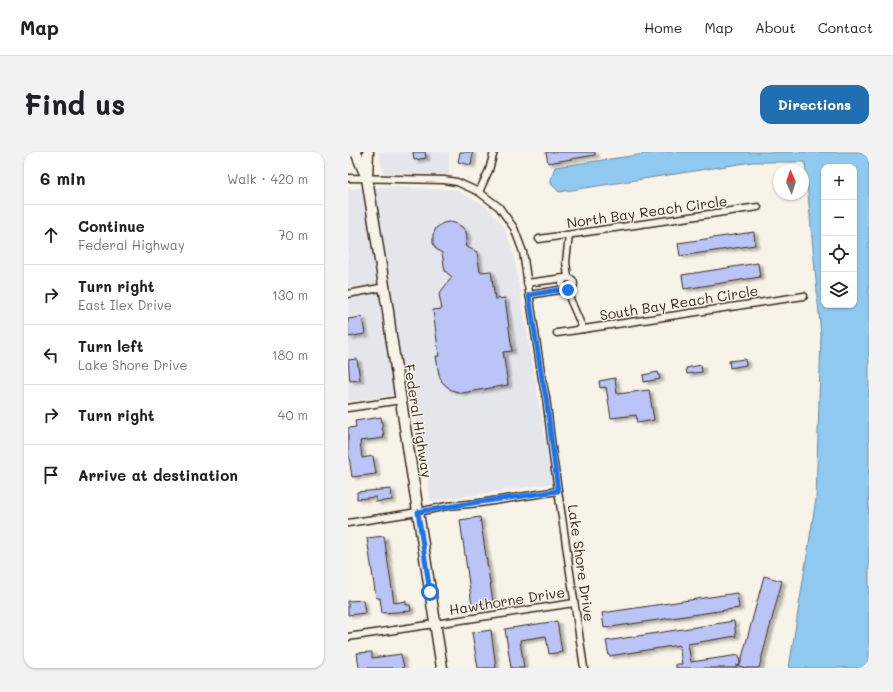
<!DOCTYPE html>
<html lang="en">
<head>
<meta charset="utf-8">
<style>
  body { margin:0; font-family:Mali,sans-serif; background:#f2f2f2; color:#202124 }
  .controls { position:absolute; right:12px; top:12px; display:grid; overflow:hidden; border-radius:8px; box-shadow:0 1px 3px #0004 }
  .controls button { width:36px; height:36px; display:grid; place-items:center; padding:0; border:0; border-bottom:1px solid #e0e0e0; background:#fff; color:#202124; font:20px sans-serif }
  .compass { position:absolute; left:425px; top:12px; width:36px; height:36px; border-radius:50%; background:#fff; box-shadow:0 1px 3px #0004; rotate:357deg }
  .stop { position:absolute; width:12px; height:12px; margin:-9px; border:3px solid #1a73e8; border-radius:50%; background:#fff }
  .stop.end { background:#1a73e8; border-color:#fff; box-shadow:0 1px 4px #0008 }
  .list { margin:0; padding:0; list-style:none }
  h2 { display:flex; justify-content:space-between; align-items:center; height:52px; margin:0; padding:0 16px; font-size:17px }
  h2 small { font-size:13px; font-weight:400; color:#757577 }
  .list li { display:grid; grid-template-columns:26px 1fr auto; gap:12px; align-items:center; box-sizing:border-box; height:60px; padding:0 16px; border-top:1px solid #e0e0e0 }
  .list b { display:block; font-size:15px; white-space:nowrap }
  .list p { margin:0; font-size:13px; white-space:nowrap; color:#757577 }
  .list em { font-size:13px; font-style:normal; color:#757577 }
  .icon { flex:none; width:22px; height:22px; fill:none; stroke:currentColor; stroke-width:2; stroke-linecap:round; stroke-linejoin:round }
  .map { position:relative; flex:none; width:521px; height:516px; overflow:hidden; border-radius:12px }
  header { display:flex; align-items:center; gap:24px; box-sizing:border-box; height:56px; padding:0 20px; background:#fff; border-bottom:1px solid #e0e0e0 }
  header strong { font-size:19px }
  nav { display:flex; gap:22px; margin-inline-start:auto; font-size:14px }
  .intro { display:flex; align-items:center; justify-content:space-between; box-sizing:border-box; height:96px; padding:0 24px }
  h1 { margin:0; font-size:28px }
  .button { padding:10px 18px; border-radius:12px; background:#1f6fb2; color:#fff; font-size:14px; font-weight:700 }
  main { display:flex; gap:24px; padding:0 24px }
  aside { flex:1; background:#fff; border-radius:12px; box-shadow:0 1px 3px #0004 }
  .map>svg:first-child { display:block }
</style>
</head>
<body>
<header>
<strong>Map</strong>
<nav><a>Home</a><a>Map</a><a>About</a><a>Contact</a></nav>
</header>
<div class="intro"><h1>Find us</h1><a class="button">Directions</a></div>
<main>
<aside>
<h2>6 min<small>Walk · 420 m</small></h2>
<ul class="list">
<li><svg class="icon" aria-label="ahead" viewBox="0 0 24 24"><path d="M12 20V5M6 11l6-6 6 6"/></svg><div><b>Continue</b><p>Federal Highway</p></div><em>70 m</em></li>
<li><svg class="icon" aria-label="right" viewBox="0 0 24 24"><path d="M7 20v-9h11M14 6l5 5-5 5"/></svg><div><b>Turn right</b><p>East Ilex Drive</p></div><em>130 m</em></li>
<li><svg class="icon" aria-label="left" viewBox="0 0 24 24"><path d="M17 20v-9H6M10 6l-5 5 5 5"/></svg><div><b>Turn left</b><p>Lake Shore Drive</p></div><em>180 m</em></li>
<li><svg class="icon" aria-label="right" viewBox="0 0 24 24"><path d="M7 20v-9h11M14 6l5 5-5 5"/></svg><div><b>Turn right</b></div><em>40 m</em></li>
<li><svg class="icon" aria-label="arrive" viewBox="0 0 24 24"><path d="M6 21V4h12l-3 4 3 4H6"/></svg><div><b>Arrive at destination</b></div></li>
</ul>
</aside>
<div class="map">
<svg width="521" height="516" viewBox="0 0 521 516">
  <defs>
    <filter id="shadow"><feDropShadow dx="4" dy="2.5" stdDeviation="1" flood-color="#0004"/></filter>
  </defs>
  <rect width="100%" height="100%" fill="#f7f3e8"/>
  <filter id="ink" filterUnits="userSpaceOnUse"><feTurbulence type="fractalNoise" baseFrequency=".025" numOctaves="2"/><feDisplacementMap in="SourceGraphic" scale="8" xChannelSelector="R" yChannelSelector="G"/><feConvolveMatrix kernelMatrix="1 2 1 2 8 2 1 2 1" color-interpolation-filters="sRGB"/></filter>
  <g filter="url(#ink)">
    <!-- built -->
    <g fill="#e5e5ec">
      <path d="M 30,0 L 101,0 L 101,23 L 36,21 Z"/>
      <path d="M 37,35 L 107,38 L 137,53 L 156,75 L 165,100 L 205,331 L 83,349 L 66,240 L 0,250 L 0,37 Z"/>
    </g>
    <!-- water -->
    <path fill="#90c9ef" stroke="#6e899b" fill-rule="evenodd" d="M 310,0 L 521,0 L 521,516 L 441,516 L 468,347 L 473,183 L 457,10 L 404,10 L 211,40 L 203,32 L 203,27 L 207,15 ZM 476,15 L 506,15 L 506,153 L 476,153 Z"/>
    <!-- building -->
    <g fill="#bbc4f6" stroke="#3b2a1e" filter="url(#shadow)">
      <path d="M 65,0 L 77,0 L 78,6 L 66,8 Z"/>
      <path d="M 112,0 L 125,0 L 123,13 L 110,10 Z"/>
      <path d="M 198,0 L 247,0 L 247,3 L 200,11 Z"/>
      <path d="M 101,70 L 107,71 L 114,75 L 118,80 L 119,87 L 117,94 L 129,100 L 132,120 L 143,119 L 147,147 L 157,146 L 164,199 L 155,200 L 160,233 L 114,241 L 103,238 L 94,230 L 91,223 L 88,204 L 91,204 L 85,158 L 94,157 L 91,142 L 104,125 L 97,119 L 94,101 L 88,97 L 85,91 L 85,83 L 88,76 L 95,71 Z"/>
      <path d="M 406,80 L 407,93 L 332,104 L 330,91 Z"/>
      <path d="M 410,111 L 412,125 L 336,137 L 334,123 Z"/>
      <path d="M 14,165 L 17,182 L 0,185 L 0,167 Z"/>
      <path d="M 9,207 L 12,228 L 2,229 L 0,208 Z"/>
      <path d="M 397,207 L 398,213 L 382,216 L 381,209 Z"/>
      <path d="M 353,213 L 354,220 L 339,222 L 338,216 Z"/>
      <path d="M 310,220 L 312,227 L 296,230 L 295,223 Z"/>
      <path d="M 267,226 L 269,242 L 301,238 L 306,268 L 289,271 L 288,263 L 263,266 L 258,235 L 252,236 L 251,229 Z"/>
      <path d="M 33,265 L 36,286 L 12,289 L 14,306 L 25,304 L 28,322 L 4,325 L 0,298 L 0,276 L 8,275 L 7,269 Z"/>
      <path d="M 43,337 L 44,348 L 28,350 L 28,345 L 9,347 L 9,340 Z"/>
      <path d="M 132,365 L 145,450 L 124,453 L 112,368 Z"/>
      <path d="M 36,384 L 46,451 L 58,449 L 58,453 L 62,453 L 63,459 L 34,461 L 32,446 L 28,446 L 19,386 Z"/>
      <path d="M 416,424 L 434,429 L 411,516 L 398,516 L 388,513 L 388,516 L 328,516 L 328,512 L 334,512 L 331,493 L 261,504 L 258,489 L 386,469 L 388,484 L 340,492 L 343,510 L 391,503 L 392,513 Z"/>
      <path d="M 389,441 L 391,456 L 256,476 L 254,461 Z"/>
      <path d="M 15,448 L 17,461 L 0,463 L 0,449 Z"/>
      <path d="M 209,469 L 214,500 L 201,502 L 198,484 L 172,488 L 176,516 L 163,516 L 157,477 Z"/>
      <path d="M 143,478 L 148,516 L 130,516 L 124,481 Z"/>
      <path d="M 24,500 L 24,506 L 53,502 L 56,516 L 11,516 L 9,501 Z"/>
    </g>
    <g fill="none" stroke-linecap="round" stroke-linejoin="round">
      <defs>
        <g id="street">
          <path d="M 0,26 L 96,28 L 109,30 L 131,40 L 151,55 L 166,76 L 175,100 L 194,227 L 198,245 L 205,304 L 236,516"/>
          <path d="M 131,40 L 141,18 L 146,0"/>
          <path d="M 191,87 L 410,55"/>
          <path d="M 220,125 L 218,110 L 221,83"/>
          <circle cx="220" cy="132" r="6"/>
          <path d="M 179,131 L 216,126"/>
          <path d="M 221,137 L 222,147 L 235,177"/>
          <path d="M 0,142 L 37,135"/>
          <path d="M 181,143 L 217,137"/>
          <path d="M 209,181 L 456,144"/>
          <path d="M 0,256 L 53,248"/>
          <path d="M 0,371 L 70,360 L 99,354 L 132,351 L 210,339"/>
          <path d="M 0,485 L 226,451"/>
        </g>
        <g id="primary">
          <path d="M 8,0 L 18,24"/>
          <path d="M 20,0 L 19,26 L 40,159 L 43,184 L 94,516"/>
        </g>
      </defs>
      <!-- street casing -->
      <use href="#street" stroke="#3b2a1e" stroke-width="9"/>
      <!-- primary casing -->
      <use href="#primary" stroke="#3b2a1e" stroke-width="13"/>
      <!-- street -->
      <use href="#street" stroke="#f7f3e8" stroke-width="6"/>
      <!-- primary -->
      <use href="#primary" stroke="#f7f3e8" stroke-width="10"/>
    </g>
  </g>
  <g fill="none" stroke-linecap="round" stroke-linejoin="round" filter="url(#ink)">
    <!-- route -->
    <path stroke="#1a73e8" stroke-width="5" d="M 82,440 L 70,360 C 116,351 163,346 210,339 L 198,245 L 194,227 L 181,143 L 216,137 L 220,138"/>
  </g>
  <g text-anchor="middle" stroke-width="3" stroke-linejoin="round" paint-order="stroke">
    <!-- street labels -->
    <g font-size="14" fill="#3b2a1e" stroke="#f7f3e8">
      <text transform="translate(299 60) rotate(-8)" y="5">North Bay Reach Circle</text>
      <text transform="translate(331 151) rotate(-9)" y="5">South Bay Reach Circle</text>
      <text transform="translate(70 269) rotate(81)" y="5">Federal Highway</text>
      <text transform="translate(233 411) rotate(82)" y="5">Lake Shore Drive</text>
      <text transform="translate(159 449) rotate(-9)" y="5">Hawthorne Drive</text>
    </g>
  </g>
</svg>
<div class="controls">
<button>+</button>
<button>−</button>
<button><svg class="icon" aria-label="locate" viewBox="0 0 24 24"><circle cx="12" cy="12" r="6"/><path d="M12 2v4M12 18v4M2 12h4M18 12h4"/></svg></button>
<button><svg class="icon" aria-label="layers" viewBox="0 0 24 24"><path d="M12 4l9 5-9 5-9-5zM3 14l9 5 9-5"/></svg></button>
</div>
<svg class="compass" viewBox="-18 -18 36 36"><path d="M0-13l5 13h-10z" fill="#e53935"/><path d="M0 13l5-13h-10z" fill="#757577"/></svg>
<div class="stop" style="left:82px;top:440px"></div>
<div class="stop end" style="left:220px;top:138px"></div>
</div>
</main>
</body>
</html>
